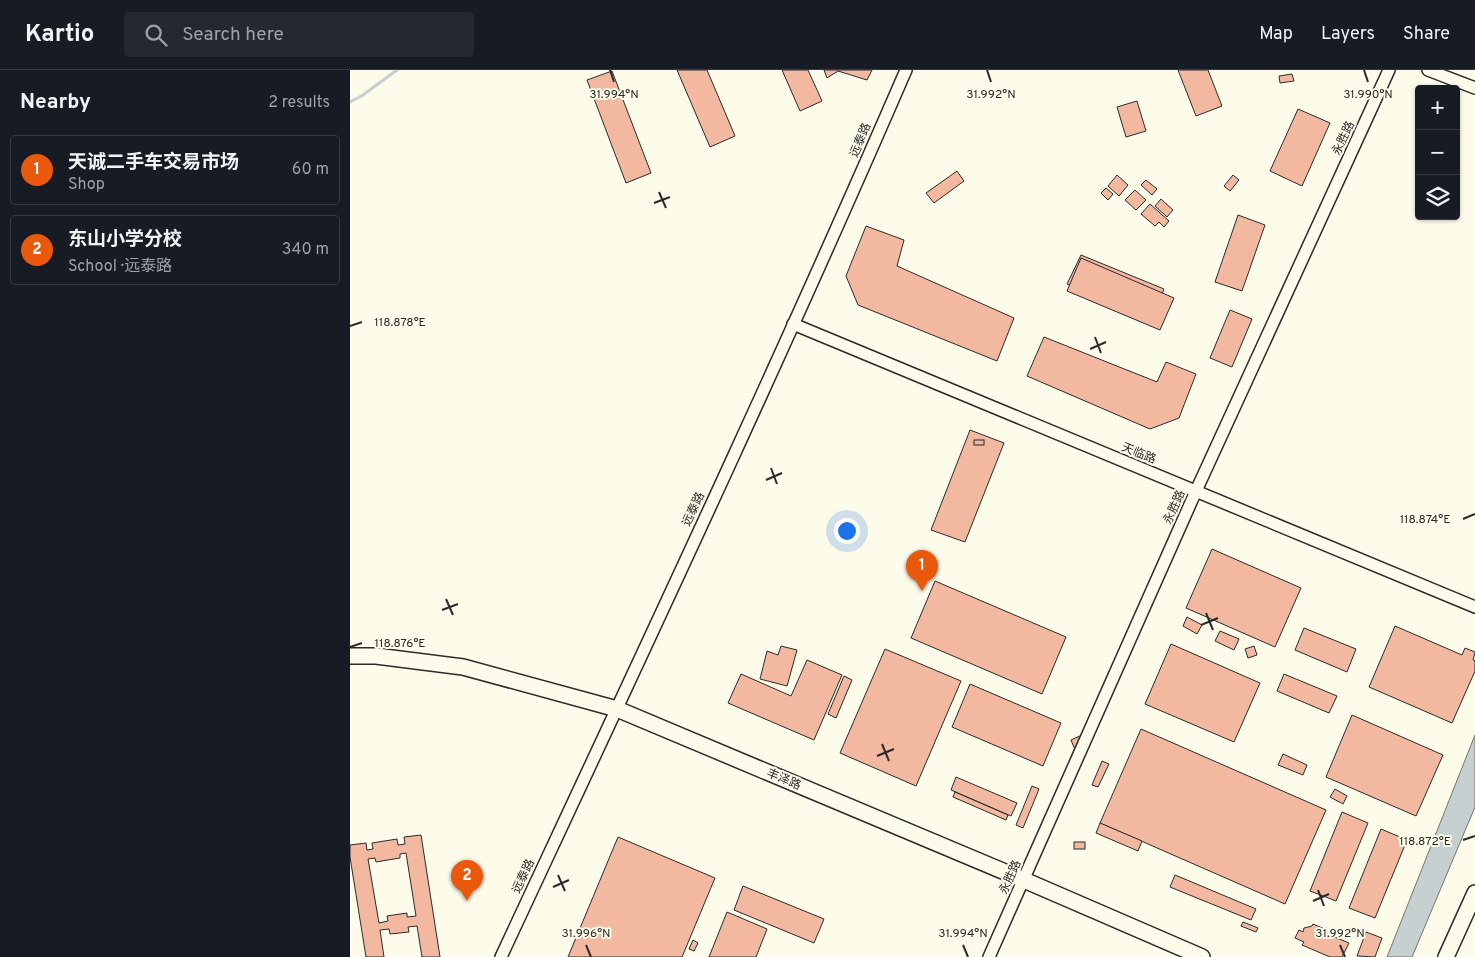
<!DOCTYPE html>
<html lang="en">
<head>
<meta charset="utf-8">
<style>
  body { margin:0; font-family:Overpass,"Noto Sans SC",sans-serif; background:#242831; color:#f1f3f6 }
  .controls { position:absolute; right:15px; top:15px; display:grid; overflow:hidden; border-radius:5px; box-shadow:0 1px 4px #0004 }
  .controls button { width:45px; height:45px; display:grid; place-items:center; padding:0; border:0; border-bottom:1px solid #363941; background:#171b24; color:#f1f3f6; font:25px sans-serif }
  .you { position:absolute; left:496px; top:460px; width:18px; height:18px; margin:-12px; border:4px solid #fff; border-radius:50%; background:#1a73e8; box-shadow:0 0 0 8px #1a73e833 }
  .badge { display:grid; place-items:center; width:32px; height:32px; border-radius:50%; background:#ea580c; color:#fff; font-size:16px; font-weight:700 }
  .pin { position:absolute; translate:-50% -41px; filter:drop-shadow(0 1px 2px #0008) }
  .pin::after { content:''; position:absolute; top:26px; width:18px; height:15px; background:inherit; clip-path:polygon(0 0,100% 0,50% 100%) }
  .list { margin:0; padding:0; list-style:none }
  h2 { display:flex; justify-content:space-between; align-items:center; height:65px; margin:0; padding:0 20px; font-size:21px }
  h2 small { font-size:16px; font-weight:400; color:#9ea1a6 }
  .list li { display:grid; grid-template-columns:32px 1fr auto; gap:15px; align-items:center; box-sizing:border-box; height:70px; margin:0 10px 10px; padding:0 10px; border:1px solid #363941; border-radius:5px }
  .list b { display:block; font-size:19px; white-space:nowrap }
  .list p { margin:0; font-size:16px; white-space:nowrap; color:#9ea1a6 }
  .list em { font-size:16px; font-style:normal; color:#9ea1a6 }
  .icon { flex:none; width:28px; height:28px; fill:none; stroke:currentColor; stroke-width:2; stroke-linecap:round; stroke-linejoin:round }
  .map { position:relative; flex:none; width:1125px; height:887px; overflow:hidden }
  header { display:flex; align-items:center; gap:30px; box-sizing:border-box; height:70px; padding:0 25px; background:#171b24; border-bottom:1px solid #363941 }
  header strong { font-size:24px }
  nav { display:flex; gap:28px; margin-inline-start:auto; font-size:18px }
  .search { width:350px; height:45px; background:#242831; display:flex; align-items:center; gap:12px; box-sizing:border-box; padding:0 18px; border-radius:5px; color:#9ea1a6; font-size:19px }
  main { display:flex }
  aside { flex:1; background:#171b24 }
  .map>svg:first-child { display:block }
</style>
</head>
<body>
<header>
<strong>Kartio</strong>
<div class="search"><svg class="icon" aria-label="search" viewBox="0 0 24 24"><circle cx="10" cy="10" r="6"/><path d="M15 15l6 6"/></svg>Search here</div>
<nav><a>Map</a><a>Layers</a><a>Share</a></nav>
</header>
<main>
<aside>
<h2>Nearby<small>2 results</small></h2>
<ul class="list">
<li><span class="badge">1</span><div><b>天诚二手车交易市场</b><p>Shop</p></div><em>60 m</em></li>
<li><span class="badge">2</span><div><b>东山小学分校</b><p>School · 远泰路</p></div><em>340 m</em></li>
</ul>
</aside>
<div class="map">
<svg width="1125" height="887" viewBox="0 0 1125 887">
  <rect width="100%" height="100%" fill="#fdfbea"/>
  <!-- water -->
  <path fill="#c7d0d0" stroke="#74746e" d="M 1125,665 L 1125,737 L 1062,887 L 1037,887 Z"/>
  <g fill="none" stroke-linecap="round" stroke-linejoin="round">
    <!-- stream -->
    <path stroke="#c7d0d0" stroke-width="3" d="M 0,32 L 13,25 L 47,0"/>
  </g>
  <!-- building -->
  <g fill="#f2b8a0" stroke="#2b2b2b" fill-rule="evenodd">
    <path d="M 327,0 L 357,0 L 385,66 L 360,77 Z"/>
    <path d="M 432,0 L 458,0 L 472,31 L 450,41 Z"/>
    <path d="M 474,0 L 522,0 L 517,10 L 488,1 L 477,8 Z"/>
    <path d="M 828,0 L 858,0 L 872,36 L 846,46 Z"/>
    <path d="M 262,1 L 301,103 L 276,113 L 237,10 Z"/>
    <path d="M 942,4 L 944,11 L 930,13 L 929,6 Z"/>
    <path d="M 787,31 L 796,61 L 776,67 L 767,37 Z"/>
    <path d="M 948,39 L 980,53 L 952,116 L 920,101 Z"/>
    <path d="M 607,101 L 614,111 L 584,133 L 576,123 Z"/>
    <path d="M 767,105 L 778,115 L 769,126 L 758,116 Z"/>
    <path d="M 883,105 L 889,110 L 880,121 L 874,116 Z"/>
    <path d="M 796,110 L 807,119 L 802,125 L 791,115 Z"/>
    <path d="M 756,118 L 763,124 L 758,130 L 751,123 Z"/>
    <path d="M 785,120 L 796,130 L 786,140 L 775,130 Z"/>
    <path d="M 811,129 L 823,140 L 817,147 L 805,136 Z"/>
    <path d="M 800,134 L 819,151 L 814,157 L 809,152 L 805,156 L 791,144 Z"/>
    <path d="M 888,145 L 915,155 L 892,221 L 865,212 Z"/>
    <path d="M 516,156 L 554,170 L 547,196 L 664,248 L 647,291 L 508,235 L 496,206 Z"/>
    <path d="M 731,185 L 814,219 L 802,249 L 717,214 Z"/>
    <path d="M 731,188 L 824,228 L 810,260 L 717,221 Z"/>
    <path d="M 880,240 L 902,249 L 882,297 L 860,288 Z"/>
    <path d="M 694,267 L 807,312 L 816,292 L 846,304 L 829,348 L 800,359 L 677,306 Z"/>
    <path d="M 620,360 L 654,373 L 615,472 L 581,460 Z"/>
    <rect x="624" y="370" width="10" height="5"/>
    <path d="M 862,479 L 951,518 L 925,577 L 836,538 Z"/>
    <path d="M 585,511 L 716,567 L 692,624 L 561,568 Z"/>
    <path d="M 837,547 L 852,555 L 847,564 L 833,556 Z"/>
    <path d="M 1045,556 L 1112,585 L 1115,578 L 1125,582 L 1123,590 L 1125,591 L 1125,601 L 1102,653 L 1019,617 Z"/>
    <path d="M 954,558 L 1006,579 L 997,602 L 945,580 Z"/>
    <path d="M 870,561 L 889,569 L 884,580 L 865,571 Z"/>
    <path d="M 821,574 L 910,613 L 884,672 L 795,634 Z"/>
    <path d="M 431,576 L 447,580 L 437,616 L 410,609 L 417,581 L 428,585 Z"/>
    <path d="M 904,576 L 907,585 L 898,588 L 895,579 Z"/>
    <path d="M 535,579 L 611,611 L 566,716 L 490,683 Z"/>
    <path d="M 457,590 L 492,605 L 464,670 L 378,633 L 391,604 L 441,626 Z"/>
    <path d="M 934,604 L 987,626 L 979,643 L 927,621 Z"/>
    <path d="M 494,606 L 502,610 L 486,648 L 478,644 Z"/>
    <path d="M 620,614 L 711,653 L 693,696 L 602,657 Z"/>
    <path d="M 1002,645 L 1093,685 L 1066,746 L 976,707 Z"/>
    <path d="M 791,659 L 976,740 L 935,834 L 750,753 Z"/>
    <path d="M 739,662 L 742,670 L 732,674 L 728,687 L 721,670 Z"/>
    <path d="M 933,684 L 957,695 L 953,705 L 928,695 Z"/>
    <path d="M 752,691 L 759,694 L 748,717 L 742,715 Z"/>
    <path d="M 606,707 L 667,733 L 661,746 L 601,720 Z"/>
    <path d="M 682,716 L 689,719 L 673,758 L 666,755 Z"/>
    <path d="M 985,719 L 997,726 L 993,734 L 980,727 Z"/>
    <path d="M 605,722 L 658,745 L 656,750 L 603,727 Z"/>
    <path d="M 992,742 L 1018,753 L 986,831 L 960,821 Z"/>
    <path d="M 750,753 L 792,771 L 788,781 L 746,763 Z"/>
    <path d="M 1031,759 L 1057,770 L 1025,848 L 999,838 Z"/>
    <path d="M 71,765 L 90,887 L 72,887 L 67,856 L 58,857 L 59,862 L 40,864 L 39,859 L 30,860 L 34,887 L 16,887 L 0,787 L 0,775 L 16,773 L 17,780 L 23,779 L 22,773 L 47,769 L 48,775 L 55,774 L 54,767 ZM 56,783 L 66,846 L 57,847 L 57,843 L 37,846 L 38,851 L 29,853 L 18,789 L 25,788 L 26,792 L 50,788 L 50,784 Z"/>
    <path d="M 268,767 L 365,808 L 332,887 L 218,887 Z"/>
    <rect x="724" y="772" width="11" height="7"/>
    <path d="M 825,805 L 906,839 L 901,850 L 820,817 Z"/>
    <path d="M 393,816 L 474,849 L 464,873 L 384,840 Z"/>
    <path d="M 377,842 L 417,859 L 406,887 L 359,887 Z"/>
    <path d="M 893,852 L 908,858 L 906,862 L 891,856 Z"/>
    <path d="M 963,854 L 977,860 L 975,863 L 999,873 L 992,887 L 980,887 L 952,875 L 954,872 L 945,868 L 949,860 L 953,862 L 954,858 L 962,856 Z"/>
    <path d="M 1016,862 L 1032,868 L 1025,887 L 1007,886 Z"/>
    <path d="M 343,870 L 348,873 L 344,881 L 339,879 Z"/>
  </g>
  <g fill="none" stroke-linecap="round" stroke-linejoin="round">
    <defs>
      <g id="minor">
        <path d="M 1078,0 L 1125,18"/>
        <path d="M 443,254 L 1125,537"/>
        <path d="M 151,887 C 288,593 427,298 556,0"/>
        <path d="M 639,887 L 846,421 L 1039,0"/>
      </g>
      <g id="major">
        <path d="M 0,586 L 26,586 L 113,597 L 267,639 L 674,810 L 852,887"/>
        <path d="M 1096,887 L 1125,823"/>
      </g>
    </defs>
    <!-- minor casing -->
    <use href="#minor" stroke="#2b2b2b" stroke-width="14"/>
    <!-- major casing -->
    <use href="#major" stroke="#2b2b2b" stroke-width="18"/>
    <!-- minor -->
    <use href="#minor" stroke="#fdfbea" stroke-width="11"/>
    <!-- major -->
    <use href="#major" stroke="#fdfbea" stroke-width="15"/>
  </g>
  <!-- ticks -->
  <path fill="none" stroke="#2b2b2b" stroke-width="2" d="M 260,0 L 264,12M 637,0 L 641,12M 1014,0 L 1018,12M 309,122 L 316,138M 304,133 L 320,127M 0,256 L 12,252M 745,267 L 751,283M 740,279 L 756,272M 421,398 L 427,414M 416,410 L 432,403M 1113,449 L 1125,444M 96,529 L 103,545M 92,540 L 108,534M 856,543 L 863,560M 851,555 L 868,548M 0,577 L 12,573M 532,674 L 539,691M 527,686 L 544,679M 1113,770 L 1125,766M 208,805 L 215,821M 203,817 L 219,810M 968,820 L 974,836M 963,831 L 979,824M 236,875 L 241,887M 613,875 L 618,887M 990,875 L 995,887"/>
  <g text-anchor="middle" stroke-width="4" stroke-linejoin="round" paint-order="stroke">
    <!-- street labels -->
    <g font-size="12" fill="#2b2b2b" stroke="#fdfbea">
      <text transform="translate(993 68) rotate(-65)" y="4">永胜路</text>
      <text transform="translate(510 70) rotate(-67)" y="4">远泰路</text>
      <text transform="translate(789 383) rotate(22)" y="4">天临路</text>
      <text transform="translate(824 437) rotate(-66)" y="4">永胜路</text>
      <text transform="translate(343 439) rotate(-65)" y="4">远泰路</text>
      <text transform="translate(434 709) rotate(23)" y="4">丰泽路</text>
      <text transform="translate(173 806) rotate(-65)" y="4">远泰路</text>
      <text transform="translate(660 807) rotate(-66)" y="4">永胜路</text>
    </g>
  </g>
  <g font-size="12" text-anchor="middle" fill="#2b2b2b" stroke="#fdfbea" stroke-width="4" stroke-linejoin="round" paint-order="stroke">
    <text x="264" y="28">31.994°N</text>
    <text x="641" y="28">31.992°N</text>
    <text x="1018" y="28">31.990°N</text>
    <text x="50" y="256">118.878°E</text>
    <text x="1075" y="453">118.874°E</text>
    <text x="50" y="577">118.876°E</text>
    <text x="1075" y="775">118.872°E</text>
    <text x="236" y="867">31.996°N</text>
    <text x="613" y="867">31.994°N</text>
    <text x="990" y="867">31.992°N</text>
  </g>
</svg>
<div class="controls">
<button>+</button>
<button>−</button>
<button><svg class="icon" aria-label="layers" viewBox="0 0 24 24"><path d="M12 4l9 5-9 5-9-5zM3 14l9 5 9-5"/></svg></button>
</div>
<div class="you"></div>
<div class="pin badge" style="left:572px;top:521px">1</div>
<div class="pin badge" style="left:117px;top:831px">2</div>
</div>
</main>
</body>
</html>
